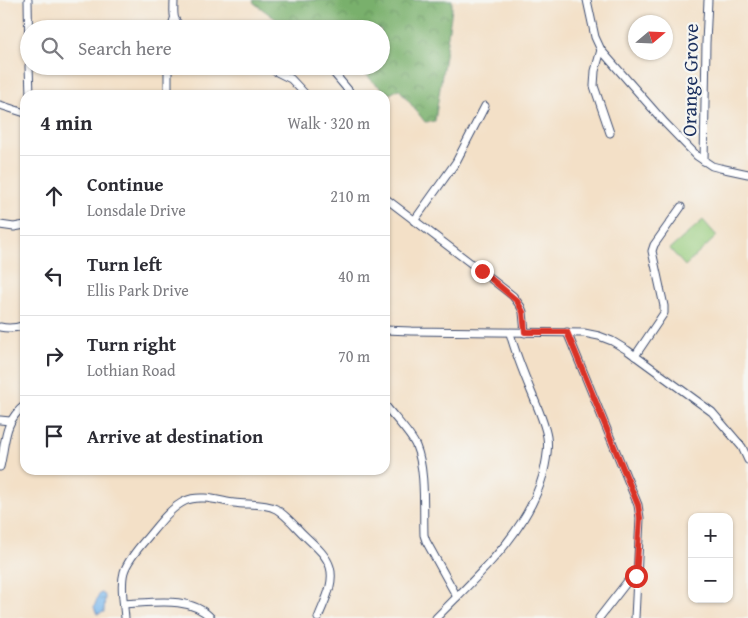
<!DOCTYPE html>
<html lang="en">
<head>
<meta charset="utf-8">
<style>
  body { margin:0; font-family:"Gentium Book Plus",serif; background:#f2f2f3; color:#2b2b33 }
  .controls { position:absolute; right:15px; bottom:15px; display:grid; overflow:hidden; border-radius:10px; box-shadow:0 1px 4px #0004 }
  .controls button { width:45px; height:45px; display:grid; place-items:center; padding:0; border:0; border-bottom:1px solid #e1e1e2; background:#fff; color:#2b2b33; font:25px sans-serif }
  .compass { position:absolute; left:628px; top:15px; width:45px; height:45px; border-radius:50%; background:#fff; box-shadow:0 1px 4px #0004; rotate:71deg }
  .stop { position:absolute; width:15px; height:15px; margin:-11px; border:4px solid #d93025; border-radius:50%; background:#fff }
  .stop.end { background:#d93025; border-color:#fff; box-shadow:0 1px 5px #0008 }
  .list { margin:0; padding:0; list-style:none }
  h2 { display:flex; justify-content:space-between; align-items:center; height:65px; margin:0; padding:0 20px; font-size:21px }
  h2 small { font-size:16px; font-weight:400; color:#7c7c81 }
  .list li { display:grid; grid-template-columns:32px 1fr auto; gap:15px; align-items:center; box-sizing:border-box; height:80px; padding:0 20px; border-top:1px solid #e1e1e2 }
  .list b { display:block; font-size:19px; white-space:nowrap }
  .list p { margin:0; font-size:16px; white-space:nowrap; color:#7c7c81 }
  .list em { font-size:16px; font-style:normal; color:#7c7c81 }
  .icon { flex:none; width:28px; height:28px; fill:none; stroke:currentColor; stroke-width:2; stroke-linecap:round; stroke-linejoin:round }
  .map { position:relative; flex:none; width:748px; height:618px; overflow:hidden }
  .search { position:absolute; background:#fff; box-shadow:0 1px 4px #0004; left:20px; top:20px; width:370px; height:55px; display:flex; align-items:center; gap:12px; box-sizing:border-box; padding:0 18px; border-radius:28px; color:#7c7c81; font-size:19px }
  .panel { position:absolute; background:#fff; box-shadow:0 1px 4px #0004; left:20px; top:90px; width:370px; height:385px; border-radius:15px }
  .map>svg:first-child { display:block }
</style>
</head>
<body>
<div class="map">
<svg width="748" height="618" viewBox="0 0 748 618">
  <defs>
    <pattern id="forest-crowns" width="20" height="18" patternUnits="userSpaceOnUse" patternTransform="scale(1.25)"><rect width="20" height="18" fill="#79b06c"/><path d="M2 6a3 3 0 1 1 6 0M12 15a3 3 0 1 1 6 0" fill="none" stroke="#62905c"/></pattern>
    <pattern id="water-ripples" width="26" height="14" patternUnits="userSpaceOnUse" patternTransform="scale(1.25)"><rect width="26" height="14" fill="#7ab8ed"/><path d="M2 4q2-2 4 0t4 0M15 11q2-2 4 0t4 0" fill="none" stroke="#6396c3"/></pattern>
  </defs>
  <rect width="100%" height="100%" fill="#f6f6f2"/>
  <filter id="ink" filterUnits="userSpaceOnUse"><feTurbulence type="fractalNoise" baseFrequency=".02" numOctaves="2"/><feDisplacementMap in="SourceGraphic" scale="10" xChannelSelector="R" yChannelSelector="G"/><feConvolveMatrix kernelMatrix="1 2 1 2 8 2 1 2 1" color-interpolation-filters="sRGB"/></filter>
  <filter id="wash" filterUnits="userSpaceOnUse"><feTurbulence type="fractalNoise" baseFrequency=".0096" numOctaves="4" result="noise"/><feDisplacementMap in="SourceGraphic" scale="20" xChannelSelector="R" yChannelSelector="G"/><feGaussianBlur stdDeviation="1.12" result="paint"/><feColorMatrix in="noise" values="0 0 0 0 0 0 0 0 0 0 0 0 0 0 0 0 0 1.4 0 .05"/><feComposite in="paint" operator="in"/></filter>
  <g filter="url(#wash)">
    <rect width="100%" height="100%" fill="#f3e0c7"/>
    <!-- forest -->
    <path fill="url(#forest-crowns)" stroke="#4a7065" d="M 253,0 L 452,0 L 452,9 L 435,121 L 425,122 L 399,89 L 390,94 L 373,82 L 359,66 L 381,66 L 381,29 L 304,29 L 292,21 L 280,22 L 254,3 Z"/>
    <!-- garden -->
    <path fill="#97cc7d" stroke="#597e6e" d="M 703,220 L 717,236 L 685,266 L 670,249 Z"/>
    <!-- water -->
    <path fill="url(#water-ripples)" stroke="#4a74a6" d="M 102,593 L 105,596 L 104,612 L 97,614 L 94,607 L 99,594 Z"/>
  </g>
  <g filter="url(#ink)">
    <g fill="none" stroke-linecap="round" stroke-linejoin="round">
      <defs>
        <g id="minor">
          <path d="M 28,0 L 29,59"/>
          <path d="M 174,0 C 174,14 171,21 185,29"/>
          <path d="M 587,0 L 595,37 L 601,50 L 665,123 L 697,156 L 712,166 L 720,168 L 748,174"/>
          <path d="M 171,29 L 174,19"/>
          <path d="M 601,50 L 595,71 L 594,86 L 610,133"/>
          <path d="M 29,66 L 30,95"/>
          <path d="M 168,66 L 168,95"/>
          <path d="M 265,66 L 291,79 L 306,95"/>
          <path d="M 328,66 L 349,91 L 345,95"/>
          <path d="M 0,105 L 25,113"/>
          <path d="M 704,161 L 706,43 L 708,0"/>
          <path d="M 385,198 L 481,271 L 513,296 L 521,307 L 523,312 L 525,333"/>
          <path d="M 414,221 L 456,162 L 485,106"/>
          <path d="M 0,225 L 14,227 L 25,225"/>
          <path d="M 0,327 C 9,329 17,328 25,325"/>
          <path d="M 385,330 L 411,331 L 584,333 L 599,336 L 612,341 L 627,350 L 712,412 L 742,447 L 748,460"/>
          <path d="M 567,332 L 638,505 L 640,518 L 635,618"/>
          <path d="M 635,356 L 664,313 L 664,306 L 652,251 L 654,245 L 681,207"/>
          <path d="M 385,405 C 393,416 411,434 416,446 C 426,470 423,509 424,535 L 426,541 L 457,597"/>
          <path d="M 0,420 L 10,421"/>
          <path d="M 0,467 C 6,442 3,422 25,405"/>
          <path d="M 124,604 C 151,603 191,595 211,618"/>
          <path d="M 125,618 C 124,604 120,586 124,572 C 127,562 140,546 147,538 C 158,525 170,508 185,501 C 200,494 220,501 234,503 C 247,505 264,503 276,509 C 286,515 295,526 304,535 C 313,544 326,554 330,567 C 335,584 324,602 318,618"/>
          <path d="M 436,618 C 477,576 527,533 543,475 C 546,463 549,450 547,437 C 545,425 540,413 535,401 C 526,379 516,356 510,333"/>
          <path d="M 599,618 L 627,582 L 636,576"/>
        </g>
      </defs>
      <!-- minor casing -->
      <use href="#minor" stroke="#3b4a6e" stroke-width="9"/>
      <!-- minor -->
      <use href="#minor" stroke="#fff" stroke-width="7"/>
    </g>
  </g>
  <g fill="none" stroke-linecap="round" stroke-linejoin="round" filter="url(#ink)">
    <!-- route -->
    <path stroke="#d93025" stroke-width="6" d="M 482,271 L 517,301 L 523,312 L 525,332 L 567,332 L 638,505 L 640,518 L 636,576"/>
  </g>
  <g text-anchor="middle" stroke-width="4.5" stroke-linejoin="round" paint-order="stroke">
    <!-- street labels -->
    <g font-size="20" fill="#1b2f5e" stroke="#f6f6f2">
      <text transform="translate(690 80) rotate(-89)" y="7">Orange Grove</text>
    </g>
  </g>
</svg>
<div class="controls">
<button>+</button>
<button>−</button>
</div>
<svg class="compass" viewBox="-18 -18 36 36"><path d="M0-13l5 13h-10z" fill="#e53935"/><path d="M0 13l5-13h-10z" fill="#7c7c81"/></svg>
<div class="stop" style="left:636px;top:576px"></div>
<div class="stop end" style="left:482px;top:271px"></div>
<div class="search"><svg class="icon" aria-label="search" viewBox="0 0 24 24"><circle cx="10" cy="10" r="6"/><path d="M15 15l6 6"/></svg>Search here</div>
<section class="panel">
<h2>4 min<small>Walk · 320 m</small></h2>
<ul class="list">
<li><svg class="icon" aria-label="ahead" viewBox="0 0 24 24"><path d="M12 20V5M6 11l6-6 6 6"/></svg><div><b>Continue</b><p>Lonsdale Drive</p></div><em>210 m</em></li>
<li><svg class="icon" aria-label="left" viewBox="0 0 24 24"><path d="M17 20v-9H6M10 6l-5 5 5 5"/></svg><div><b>Turn left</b><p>Ellis Park Drive</p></div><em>40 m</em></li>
<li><svg class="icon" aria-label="right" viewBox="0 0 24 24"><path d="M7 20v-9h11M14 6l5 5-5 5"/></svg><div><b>Turn right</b><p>Lothian Road</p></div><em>70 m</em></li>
<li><svg class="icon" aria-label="arrive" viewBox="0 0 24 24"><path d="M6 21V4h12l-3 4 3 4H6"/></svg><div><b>Arrive at destination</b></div></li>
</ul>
</section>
</div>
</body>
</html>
